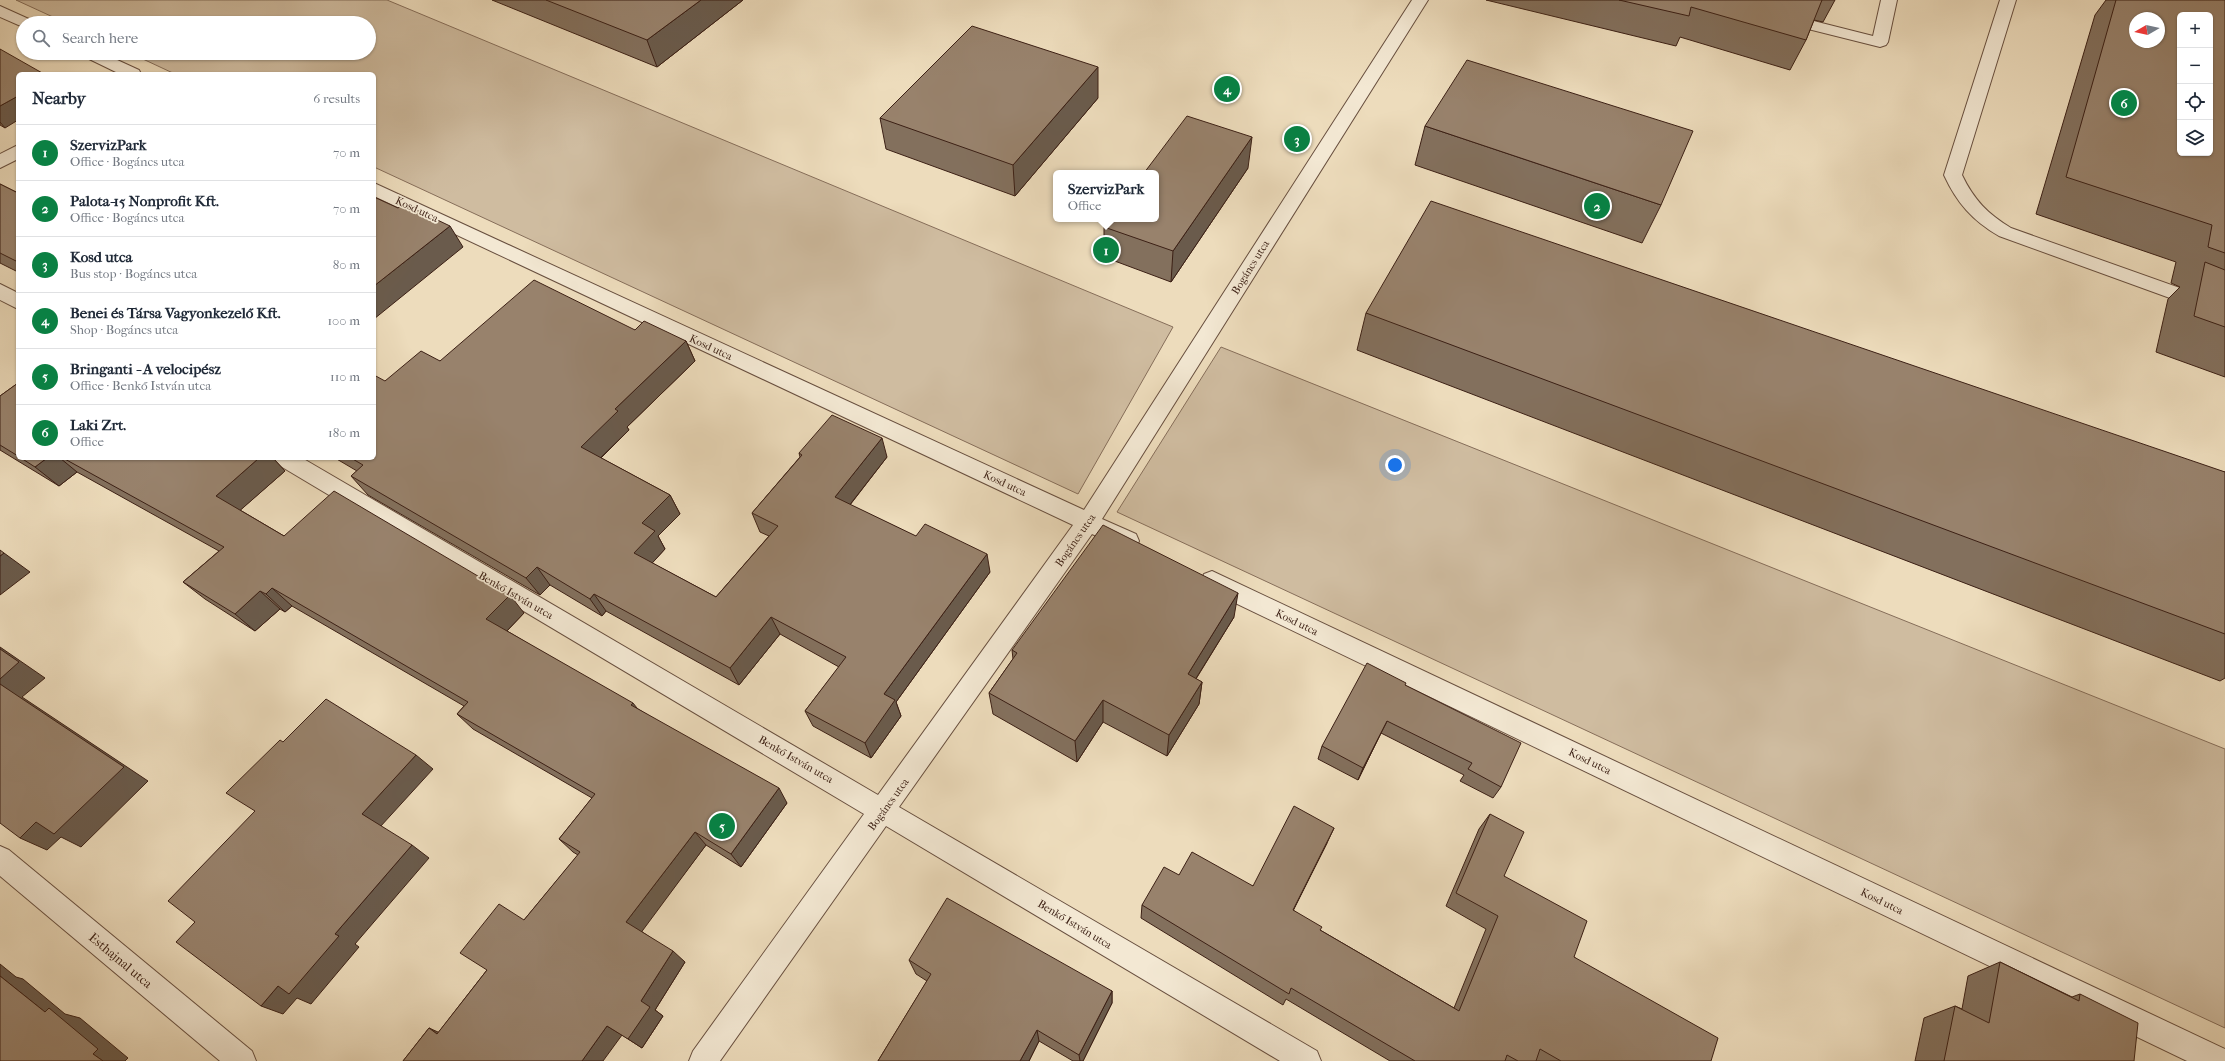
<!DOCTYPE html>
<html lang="en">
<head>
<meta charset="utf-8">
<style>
  body { margin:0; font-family:"IM FELL French Canon",serif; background:#f2f2f3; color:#1f2937 }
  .controls { position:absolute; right:12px; top:12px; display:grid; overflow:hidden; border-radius:6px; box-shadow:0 1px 3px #0004 }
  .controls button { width:36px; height:36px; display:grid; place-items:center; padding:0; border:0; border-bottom:1px solid #e0e1e3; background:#fff; color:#1f2937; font:20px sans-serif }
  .compass { position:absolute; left:2129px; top:12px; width:36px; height:36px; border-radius:50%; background:#fff; box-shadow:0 1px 3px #0004; rotate:261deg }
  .you { position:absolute; left:1395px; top:465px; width:14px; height:14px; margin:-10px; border:3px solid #fff; border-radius:50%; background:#1a73e8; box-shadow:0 0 0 6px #1a73e833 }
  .badge { display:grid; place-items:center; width:26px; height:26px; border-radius:50%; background:#0b8043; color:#fff; font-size:13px; font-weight:700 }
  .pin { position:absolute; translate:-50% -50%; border:2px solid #fff; box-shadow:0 1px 4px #0006 }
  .popup { position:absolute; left:1053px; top:170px; width:106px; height:52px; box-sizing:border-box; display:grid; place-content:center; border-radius:6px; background:#fff; filter:drop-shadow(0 1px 3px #0005); font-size:13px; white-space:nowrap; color:#747a83 }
  .popup b { font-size:15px; color:#1f2937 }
  .popup::after { content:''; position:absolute; left:50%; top:100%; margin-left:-8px; border:8px solid transparent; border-top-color:#fff }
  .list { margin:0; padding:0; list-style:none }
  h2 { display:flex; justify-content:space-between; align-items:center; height:52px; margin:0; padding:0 16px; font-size:17px }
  h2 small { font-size:13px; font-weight:400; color:#747a83 }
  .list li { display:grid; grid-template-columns:26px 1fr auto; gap:12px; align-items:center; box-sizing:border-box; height:56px; padding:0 16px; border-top:1px solid #e0e1e3 }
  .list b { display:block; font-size:15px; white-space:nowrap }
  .list p { margin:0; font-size:13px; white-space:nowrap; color:#747a83 }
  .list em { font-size:13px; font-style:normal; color:#747a83 }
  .icon { flex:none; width:22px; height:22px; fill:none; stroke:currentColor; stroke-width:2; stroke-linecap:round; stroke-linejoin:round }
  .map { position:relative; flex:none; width:2225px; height:1061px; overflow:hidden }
  .search { position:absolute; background:#fff; box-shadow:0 1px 3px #0004; left:16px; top:16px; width:360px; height:44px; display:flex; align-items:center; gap:10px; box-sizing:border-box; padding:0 14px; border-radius:22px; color:#747a83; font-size:15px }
  .panel { position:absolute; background:#fff; box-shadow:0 1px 3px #0004; left:16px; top:72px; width:360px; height:388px; border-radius:6px }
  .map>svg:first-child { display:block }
</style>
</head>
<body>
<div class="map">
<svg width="2225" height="1061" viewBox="0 0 2225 1061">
  <rect width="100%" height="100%" fill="#eddcbc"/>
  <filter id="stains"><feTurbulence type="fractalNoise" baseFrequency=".005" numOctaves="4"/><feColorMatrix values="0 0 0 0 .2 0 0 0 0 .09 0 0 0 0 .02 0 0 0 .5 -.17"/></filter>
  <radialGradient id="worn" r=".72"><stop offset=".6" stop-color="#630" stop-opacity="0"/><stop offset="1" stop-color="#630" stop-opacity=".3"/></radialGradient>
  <!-- green -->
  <g fill="#cfbca0" stroke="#866e5a">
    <path d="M 16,0 L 387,0 L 1173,327 L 1078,494 L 374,167 L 374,74 L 175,74 L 130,53 L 369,53 L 369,23 L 66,23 Z"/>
    <path d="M 1221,347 L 2225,749 L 2225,1028 L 1117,512 Z"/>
  </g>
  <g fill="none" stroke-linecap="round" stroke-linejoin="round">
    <defs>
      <g id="minor">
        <path d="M 1412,0 L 1428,0 L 1102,519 L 1136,534 L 1139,541 L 1136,548 L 1128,550 L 1092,534 L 899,807 L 1317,1051 L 1321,1061 L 1280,1061 L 886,826 L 720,1061 L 689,1061 L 693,1051 L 864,814 L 277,464 L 273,458 L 302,458 L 878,795 L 1073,525 L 374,196 L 374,183 L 1084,510 Z"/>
        <path d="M 1881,0 L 1897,0 L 1888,42 L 1886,45 L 1880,47 L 1776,21 L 1774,18 L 1776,15 L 1782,13 L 1873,36 Z"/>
        <path d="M 2000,0 L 2016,0 L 1962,175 C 1974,200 1988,214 2011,228 L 2225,304 L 2225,318 L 1999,236 C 1972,220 1957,203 1944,175 Z"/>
        <path d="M 0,6 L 31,20 L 33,23 L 23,23 L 23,27 L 0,17 Z"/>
        <path d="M 81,53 L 102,53 L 139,70 L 141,74 L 120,74 L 83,56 Z"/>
        <path d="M 18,145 L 18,159 L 0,168 L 0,154 Z"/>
        <path d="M 0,284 L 18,293 L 18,309 L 0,300 Z"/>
        <path d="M 1212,571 L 2225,1049 L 2225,1061 L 2187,1061 L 1204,588 L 1201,581 L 1204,574 Z"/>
        <path d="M 0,846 L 9,850 L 252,1051 L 256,1061 L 220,1061 L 0,876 Z"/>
      </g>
    </defs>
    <!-- minor casing -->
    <use href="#minor" stroke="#684f3f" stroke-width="2"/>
    <!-- minor -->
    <use href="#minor" fill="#f3e8d3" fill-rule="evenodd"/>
  </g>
  <!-- wall -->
  <g fill="#83705d" stroke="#3c2015">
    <path d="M 492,0 L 743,0 L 657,67 Z"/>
    <path d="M 1486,0 L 1835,0 L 1823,22 L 1814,20 L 1806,40 L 1790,70 L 1680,37 L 1676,46 Z"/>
    <path d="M 2106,0 L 2225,0 L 2225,377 L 2156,352 L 2168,299 L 2180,287 L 2171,283 L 2176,262 L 2036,214 L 2095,15 Z"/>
    <path d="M 0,49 L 5,128 L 0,125 Z"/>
    <path d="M 1098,98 L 1015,196 L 886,149 L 880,118 Z"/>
    <path d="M 1425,126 L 1661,205 L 1642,243 L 1415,165 Z"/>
    <path d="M 1248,168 L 1171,282 L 1104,257 L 1104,227 Z"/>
    <path d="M 0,184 L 18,193 L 18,272 L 0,263 Z"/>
    <path d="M 1366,313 L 2225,472 L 2225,678 L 2220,681 L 1357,350 Z"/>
    <path d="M 635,330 L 686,341 L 695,361 L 627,427 L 629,430 L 601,458 L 670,495 L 680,514 L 658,536 L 665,549 L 652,563 L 716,597 L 769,536 L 760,532 L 752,513 L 800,457 L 799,453 L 887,457 L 850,505 L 990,572 L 896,702 L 901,716 L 871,758 L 813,726 L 805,711 L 839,667 L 780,634 L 739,685 L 606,611 L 602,616 L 550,585 L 540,595 L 368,495 L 351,476 L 357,471 L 335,458 L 374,458 L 385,381 L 440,361 Z"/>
    <path d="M 18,383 L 18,458 L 273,458 L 285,471 L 240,510 L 284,536 L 524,613 L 507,631 L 638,709 L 787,803 L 741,867 L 706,845 L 641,931 L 685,962 L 655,1010 L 663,1016 L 642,1048 L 622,1035 L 403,1061 L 429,1028 L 438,1033 L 487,970 L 524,920 L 578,855 L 573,852 L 559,839 L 592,798 L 473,729 L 457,714 L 464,706 L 292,606 L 285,612 L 280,609 L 255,631 L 205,599 L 183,582 L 219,551 L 77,472 L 59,486 L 0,450 L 0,396 Z"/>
    <path d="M 1234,617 L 1196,679 L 1202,682 L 1199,704 L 1167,756 L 1103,722 L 1077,762 L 993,714 L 989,693 L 1013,659 L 1012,650 Z"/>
    <path d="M 1405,685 L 1501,787 L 1493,798 L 1460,781 L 1464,775 L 1381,733 L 1358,780 L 1318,759 L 1322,746 Z"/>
    <path d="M 1490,814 L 1504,876 L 1574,957 L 1711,1061 L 1390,1061 L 1286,999 L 1283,1005 L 1141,918 L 1142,905 L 1179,875 L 1253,886 L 1327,843 L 1293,910 L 1320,930 L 1454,1008 L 1486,929 L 1446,906 L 1479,829 Z"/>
    <path d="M 909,960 L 1112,991 L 1112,1003 L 1083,1061 L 1073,1061 L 1039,1041 L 1029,1061 L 878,1061 L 927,981 L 916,974 Z"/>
    <path d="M 2000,962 L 2072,997 L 2080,994 L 2134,1061 L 1915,1061 L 1924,1018 L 1955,1006 L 1962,1009 L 1968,976 Z"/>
  </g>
  <!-- shaded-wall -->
  <g fill="#6a5b4c" stroke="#3c2015">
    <path d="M 701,0 L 743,0 L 657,67 L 647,40 Z"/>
    <path d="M 1098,67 L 1098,98 L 1015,196 L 1013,165 Z"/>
    <path d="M 18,96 L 18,120 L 5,128 L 0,122 L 0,106 Z"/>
    <path d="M 1252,137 L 1248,168 L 1171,282 L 1173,251 Z"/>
    <path d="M 450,226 L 463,247 L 374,319 L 374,286 Z"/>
    <path d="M 686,341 L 695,361 L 627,427 L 629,430 L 592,466 L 581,447 L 615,409 Z"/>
    <path d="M 882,438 L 887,457 L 841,516 L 835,497 Z"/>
    <path d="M 47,458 L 60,458 L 77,472 L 59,486 L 35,467 Z"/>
    <path d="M 259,458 L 273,458 L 285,471 L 236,514 L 216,496 Z"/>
    <path d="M 670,495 L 680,514 L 658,536 L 665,549 L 645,571 L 634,553 L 642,523 Z"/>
    <path d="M 4,553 L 30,572 L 0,595 L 0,556 Z"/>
    <path d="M 987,554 L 990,572 L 896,702 L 901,716 L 871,758 L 865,743 L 884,694 Z"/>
    <path d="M 537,567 L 550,585 L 540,595 L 526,578 Z"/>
    <path d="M 272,588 L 292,606 L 285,612 L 266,594 Z"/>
    <path d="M 260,591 L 280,609 L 255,631 L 235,614 Z"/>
    <path d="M 1238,593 L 1234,617 L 1185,696 L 1188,674 Z"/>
    <path d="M 594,594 L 606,611 L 602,616 L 590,599 Z"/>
    <path d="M 510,595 L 524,613 L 501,637 L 486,619 Z"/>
    <path d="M 771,617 L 780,634 L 739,685 L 730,668 Z"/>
    <path d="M 0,647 L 45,678 L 22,697 L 148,781 L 81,847 L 61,837 L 47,850 L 20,838 L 0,684 Z"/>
    <path d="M 1202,682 L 1199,704 L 1167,756 L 1169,735 Z"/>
    <path d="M 1103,700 L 1103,722 L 1077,762 L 1075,741 Z"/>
    <path d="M 633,703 L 645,718 L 631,705 Z"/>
    <path d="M 1387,721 L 1381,733 L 1358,780 L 1363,768 Z"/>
    <path d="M 416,755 L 433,769 L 380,827 L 362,814 Z"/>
    <path d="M 779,788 L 787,803 L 741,867 L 731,854 Z"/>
    <path d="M 1334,828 L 1327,843 L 1287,923 L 1293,910 Z"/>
    <path d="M 695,832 L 706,845 L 640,934 L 626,922 Z"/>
    <path d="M 412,845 L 429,858 L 355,944 L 359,947 L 311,1004 L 297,998 L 283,1014 L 261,1006 L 278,986 L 335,934 Z"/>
    <path d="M 673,951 L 685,962 L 655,1010 L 663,1016 L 642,1048 L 628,1039 L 641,1001 Z"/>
    <path d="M 0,964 L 16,977 L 23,979 L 65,1014 L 80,1018 L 128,1058 L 125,1061 L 103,1061 L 93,1054 L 45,1012 L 0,976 Z"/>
    <path d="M 1112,991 L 1112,1003 L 1083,1061 L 1080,1061 L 1079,1055 Z"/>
    <path d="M 607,1026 L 622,1035 L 603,1061 L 582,1061 Z"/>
    <path d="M 429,1028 L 449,1037 L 437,1034 Z"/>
    <path d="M 1037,1030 L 1039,1041 L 1029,1061 L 1020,1061 Z"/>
  </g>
  <!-- building -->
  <g fill="#98826c" stroke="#3c2015" fill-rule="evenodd">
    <path d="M 546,0 L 701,0 L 647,40 Z"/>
    <path d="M 1619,0 L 1822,0 L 1806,40 L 1691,7 L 1689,16 Z"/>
    <path d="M 2116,0 L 2225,0 L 2225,253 L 2208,247 L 2212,225 L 2066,177 ZM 2180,15 L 2210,15 L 2210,153 L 2180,153 ZM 2135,18 L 2159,18 L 2159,42 L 2135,42 Z"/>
    <path d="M 972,26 L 1098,67 L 1013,165 L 880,118 Z"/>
    <path d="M 0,49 L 44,74 L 18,74 L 18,96 L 0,106 Z"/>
    <path d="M 1467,60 L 1693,131 L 1661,205 L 1425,126 Z"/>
    <path d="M 1187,116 L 1252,137 L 1173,251 L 1104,227 L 1110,219 L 1156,219 L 1156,173 L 1144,173 Z"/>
    <path d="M 0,184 L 18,193 L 18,262 L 0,253 Z"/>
    <path d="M 374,197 L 398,208 L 404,204 L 450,226 L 374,286 Z"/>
    <path d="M 1431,201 L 2225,472 L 2225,634 L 1366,313 Z"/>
    <path d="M 2205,262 L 2225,270 L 2225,327 L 2194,316 Z"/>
    <path d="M 534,280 L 635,330 L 644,321 L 686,341 L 615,409 L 618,411 L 581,447 L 670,495 L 642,523 L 655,531 L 634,553 L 716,597 L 778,526 L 752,513 L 802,455 L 799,453 L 832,415 L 882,438 L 835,497 L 916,536 L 925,524 L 987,554 L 884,694 L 895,700 L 865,743 L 805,711 L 846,657 L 771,617 L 730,668 L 594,594 L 590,599 L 537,567 L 526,578 L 351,476 L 363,465 L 351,458 L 374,458 L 374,375 L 385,381 L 421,351 L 440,361 Z"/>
    <path d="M 18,383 L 18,456 L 0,445 L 0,396 Z"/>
    <path d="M 21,458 L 47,458 L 35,467 Z"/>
    <path d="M 63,458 L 259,458 L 216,496 L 284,536 L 334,491 L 510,595 L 486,619 L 633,703 L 631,705 L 779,788 L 731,854 L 695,832 L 626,922 L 673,951 L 641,1001 L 650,1007 L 628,1039 L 607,1026 L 582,1061 L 403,1061 L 429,1028 L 437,1034 L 487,970 L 460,953 L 499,904 L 524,920 L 580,852 L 559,839 L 595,794 L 457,714 L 468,702 L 272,588 L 266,594 L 260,591 L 235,614 L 183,582 L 224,547 Z"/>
    <path d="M 1103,525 L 1238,593 L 1188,674 L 1202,682 L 1169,735 L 1103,700 L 1075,741 L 989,693 L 1017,653 L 1012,650 Z"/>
    <path d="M 0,550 L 4,553 L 0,556 Z"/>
    <path d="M 0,649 L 19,662 L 0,679 Z"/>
    <path d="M 1367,663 L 1406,683 L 1405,685 L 1521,743 L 1501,787 L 1468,769 L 1472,763 L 1387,721 L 1363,768 L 1322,746 Z"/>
    <path d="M 0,684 L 124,767 L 54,834 L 36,822 L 20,838 L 0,823 Z"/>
    <path d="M 326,699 L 416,755 L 362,814 L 412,845 L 335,934 L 339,936 L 289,994 L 278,986 L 261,1006 L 176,942 L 195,922 L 168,901 L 255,811 L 226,793 L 280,740 L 283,742 Z"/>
    <path d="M 1294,806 L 1334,828 L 1293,910 L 1322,927 L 1320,930 L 1459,1011 L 1498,916 L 1456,893 L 1490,814 L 1524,832 L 1504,876 L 1587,921 L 1574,957 L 1718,1038 L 1711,1061 L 1561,1061 L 1540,1049 L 1536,1061 L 1518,1061 L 1507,1055 L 1505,1061 L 1415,1061 L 1291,988 L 1289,994 L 1142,905 L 1164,867 L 1179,875 L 1192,852 L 1253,886 Z"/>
    <path d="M 947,898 L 1112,991 L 1079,1055 L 1037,1030 L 1020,1061 L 878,1061 L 931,974 L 909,960 Z"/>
    <path d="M 2000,962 L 2079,1001 L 2080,994 L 2138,1023 L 2134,1061 L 1944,1061 L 1955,1006 L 1989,1023 Z"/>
    <path d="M 0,976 L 45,1012 L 49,1008 L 98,1049 L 93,1054 L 103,1061 L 0,1061 Z"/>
  </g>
  <g text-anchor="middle" stroke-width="3.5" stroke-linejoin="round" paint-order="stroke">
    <!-- street labels -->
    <g font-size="11" fill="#3c2015" stroke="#f3e8d3">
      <text transform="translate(417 209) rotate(25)" y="4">Kosd utca</text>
      <text transform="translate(1250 267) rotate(-58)" y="4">Bogáncs utca</text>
      <text transform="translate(711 347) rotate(25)" y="4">Kosd utca</text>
      <text transform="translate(1005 483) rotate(25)" y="4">Kosd utca</text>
      <text transform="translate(1075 540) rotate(-55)" y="4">Bogáncs utca</text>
      <text transform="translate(516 595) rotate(30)" y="4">Benkő István utca</text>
      <text transform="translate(1297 622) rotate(26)" y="4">Kosd utca</text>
      <text transform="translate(796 759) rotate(30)" y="4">Benkő István utca</text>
      <text transform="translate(1590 761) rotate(26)" y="4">Kosd utca</text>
      <text transform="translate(888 804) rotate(-54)" y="4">Bogáncs utca</text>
      <text transform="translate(1882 901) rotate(26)" y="4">Kosd utca</text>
      <text transform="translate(1075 924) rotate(31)" y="4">Benkő István utca</text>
    </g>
    <!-- near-street labels -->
    <g font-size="13" fill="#3c2015" stroke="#f3e8d3">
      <text transform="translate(121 960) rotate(40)" y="5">Esthajnal utca</text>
    </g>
  </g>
  <rect width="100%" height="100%" filter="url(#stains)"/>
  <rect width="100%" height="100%" fill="url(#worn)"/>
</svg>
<div class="controls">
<button>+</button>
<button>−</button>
<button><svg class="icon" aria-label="locate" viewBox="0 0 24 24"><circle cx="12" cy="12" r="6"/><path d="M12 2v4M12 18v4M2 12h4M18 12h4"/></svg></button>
<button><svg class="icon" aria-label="layers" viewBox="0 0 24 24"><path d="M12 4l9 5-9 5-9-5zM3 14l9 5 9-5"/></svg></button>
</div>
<svg class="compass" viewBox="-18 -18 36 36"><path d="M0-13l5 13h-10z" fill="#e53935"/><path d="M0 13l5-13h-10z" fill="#747a83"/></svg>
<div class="you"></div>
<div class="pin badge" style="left:1106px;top:250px">1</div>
<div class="popup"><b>SzervizPark</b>Office</div>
<div class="pin badge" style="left:1597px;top:206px">2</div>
<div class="pin badge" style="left:1297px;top:139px">3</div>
<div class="pin badge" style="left:1227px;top:89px">4</div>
<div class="pin badge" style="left:722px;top:826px">5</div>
<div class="pin badge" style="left:2124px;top:103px">6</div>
<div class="search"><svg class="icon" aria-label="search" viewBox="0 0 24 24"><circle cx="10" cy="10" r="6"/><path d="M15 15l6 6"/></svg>Search here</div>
<section class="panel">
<h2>Nearby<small>6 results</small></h2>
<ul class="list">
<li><span class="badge">1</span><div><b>SzervizPark</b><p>Office · Bogáncs utca</p></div><em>70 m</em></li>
<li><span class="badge">2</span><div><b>Palota-15 Nonprofit Kft.</b><p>Office · Bogáncs utca</p></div><em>70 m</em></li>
<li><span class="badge">3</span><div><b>Kosd utca</b><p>Bus stop · Bogáncs utca</p></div><em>80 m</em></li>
<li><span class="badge">4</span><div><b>Benei és Társa Vagyonkezelő Kft.</b><p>Shop · Bogáncs utca</p></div><em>100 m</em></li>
<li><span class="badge">5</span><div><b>Bringanti - A velocipész</b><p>Office · Benkő István utca</p></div><em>110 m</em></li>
<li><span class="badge">6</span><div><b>Laki Zrt.</b><p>Office</p></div><em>180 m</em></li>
</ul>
</section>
</div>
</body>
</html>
